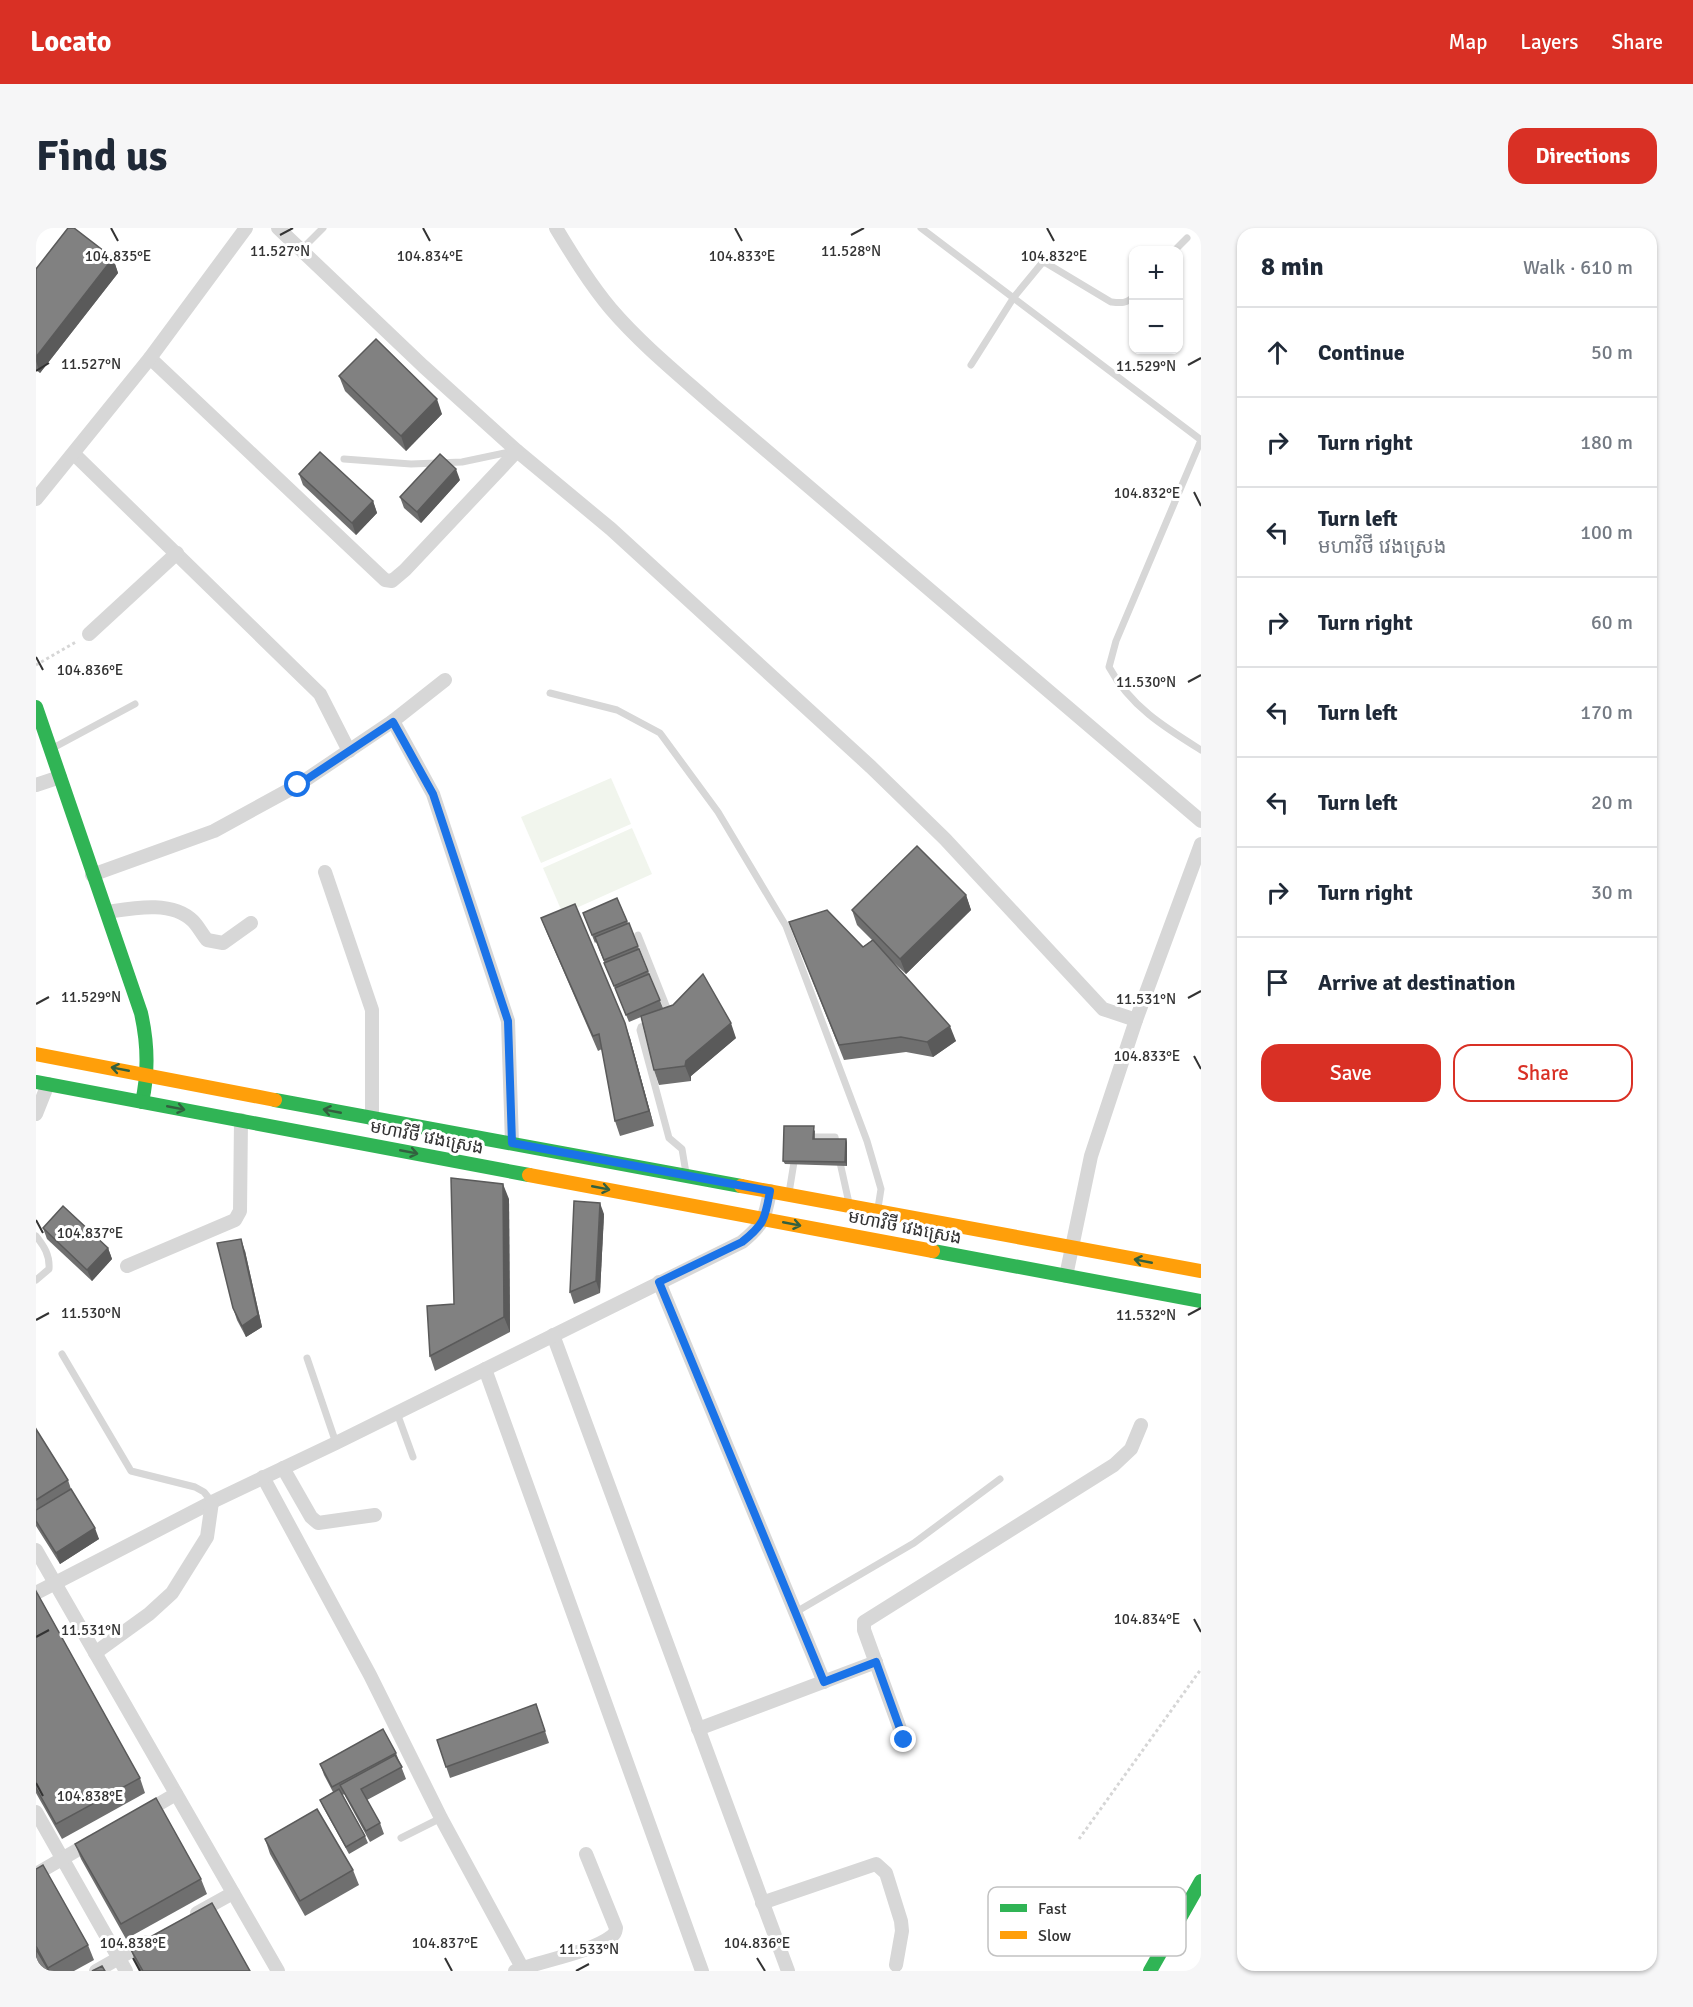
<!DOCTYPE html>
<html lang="en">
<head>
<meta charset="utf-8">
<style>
  body { margin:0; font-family:Signika,"Noto Sans Khmer",sans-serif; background:#f6f6f7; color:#1f2937 }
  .controls { position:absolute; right:18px; top:18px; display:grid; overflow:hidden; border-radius:12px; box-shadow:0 2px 4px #0004 }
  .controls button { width:54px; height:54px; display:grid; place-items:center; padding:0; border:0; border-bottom:2px solid #e0e1e3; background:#fff; color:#1f2937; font:30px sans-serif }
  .stop { position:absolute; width:18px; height:18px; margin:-14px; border:4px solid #1a73e8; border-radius:50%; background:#fff }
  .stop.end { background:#1a73e8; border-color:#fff; box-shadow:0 2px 6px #0008 }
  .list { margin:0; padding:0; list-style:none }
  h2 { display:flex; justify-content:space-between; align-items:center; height:78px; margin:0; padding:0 24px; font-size:26px }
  h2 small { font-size:20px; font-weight:400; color:#747a83 }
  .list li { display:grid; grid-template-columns:39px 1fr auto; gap:18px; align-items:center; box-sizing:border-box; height:90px; padding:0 24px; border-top:2px solid #e0e1e3 }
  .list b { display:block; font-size:22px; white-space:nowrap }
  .list p { margin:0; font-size:20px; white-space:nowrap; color:#747a83 }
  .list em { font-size:20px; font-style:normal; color:#747a83 }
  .actions { display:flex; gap:12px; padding:18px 24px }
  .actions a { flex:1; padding:14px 0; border:2px solid #d93025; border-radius:18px; text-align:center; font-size:21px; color:#d93025 }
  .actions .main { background:#d93025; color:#fff }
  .icon { flex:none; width:33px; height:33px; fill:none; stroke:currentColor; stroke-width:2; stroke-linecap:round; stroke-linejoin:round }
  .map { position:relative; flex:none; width:1165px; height:1743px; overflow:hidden; border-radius:18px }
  header { display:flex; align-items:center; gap:36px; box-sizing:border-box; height:84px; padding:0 30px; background:#d93025; color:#fff }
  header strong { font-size:28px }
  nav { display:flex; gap:33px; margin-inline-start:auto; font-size:21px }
  .intro { display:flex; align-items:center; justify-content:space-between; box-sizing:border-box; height:144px; padding:0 36px }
  h1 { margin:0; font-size:42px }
  .button { padding:15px 27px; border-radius:18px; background:#d93025; color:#fff; font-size:21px; font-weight:700 }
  main { display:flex; gap:36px; padding:0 36px }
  aside { flex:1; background:#fff; border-radius:18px; box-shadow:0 2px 4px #0004 }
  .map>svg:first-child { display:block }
</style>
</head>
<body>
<header>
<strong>Locato</strong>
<nav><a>Map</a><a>Layers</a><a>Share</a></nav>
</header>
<div class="intro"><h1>Find us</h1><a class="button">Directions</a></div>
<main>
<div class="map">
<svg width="1165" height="1743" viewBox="0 0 1165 1743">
  <rect width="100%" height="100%" fill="#fff"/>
  <!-- green -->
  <g fill="#f1f5ed">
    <path d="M 575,550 L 595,596 L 505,635 L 485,589 Z"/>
    <path d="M 596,600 L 616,646 L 527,686 L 507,640 Z"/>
  </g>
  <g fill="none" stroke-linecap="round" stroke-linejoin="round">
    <!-- path -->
    <g stroke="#d6d6d6" stroke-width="3" stroke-dasharray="3 3" stroke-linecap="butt">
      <path d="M 0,437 L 40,414"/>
      <path d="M 1043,1611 L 1165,1441"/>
    </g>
    <!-- lane -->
    <g stroke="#d7d7d7" stroke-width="7">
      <path d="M 885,0 L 1165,212"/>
      <path d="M 266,21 L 287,0"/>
      <path d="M 1139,22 L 1151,10"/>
      <path d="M 935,137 L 978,69 L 1006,35 L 1010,35 L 1075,74 C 1084,75 1091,76 1098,68"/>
      <path d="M 1165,212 L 1080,413 L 1073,439 C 1094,478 1128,499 1165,522"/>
      <path d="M 308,231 L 375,236 L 426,234 L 478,223"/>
      <path d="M 514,465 L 581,482 L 624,505 L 682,584 L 750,698 L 831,913 L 845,961 L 842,980"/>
      <path d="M 17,520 L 99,476"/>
      <path d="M 602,707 L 633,785"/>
      <path d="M 615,794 L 605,799 L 604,802 L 633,910 L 646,921 L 650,945"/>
      <path d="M 772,909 L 799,909 L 801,919"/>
      <path d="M 803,930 L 813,975"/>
      <path d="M 753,965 L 759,928"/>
      <path d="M 0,1008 C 8,1018 14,1027 13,1041 L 0,1052"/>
      <path d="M 26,1126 L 95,1243 L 159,1259 L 168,1264 L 176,1274"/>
      <path d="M 271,1130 L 300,1215"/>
      <path d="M 361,1185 L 377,1229"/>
      <path d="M 760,1384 L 878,1315 L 964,1251"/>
      <path d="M 365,1610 L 405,1590"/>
    </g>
    <!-- street -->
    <g stroke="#d7d7d7" stroke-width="14">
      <path d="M 242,0 L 387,138 L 481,223 L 575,301 L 835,539 L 909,611 L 1067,781 L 1100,792"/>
      <path d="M 520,0 C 537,28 554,56 575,81 C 605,116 642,146 677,177 L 1165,593"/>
      <path d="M 114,130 L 349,352 L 356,353 L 369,342 L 481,223"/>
      <path d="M 38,226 L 284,466 L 313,523"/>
      <path d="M 0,271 L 114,130 L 210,0"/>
      <path d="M 53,406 L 141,325"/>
      <path d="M 357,493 L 397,566 L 472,793 L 476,915"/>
      <path d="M 0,557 L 24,549"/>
      <path d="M 289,644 L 336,782 L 336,891"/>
      <path d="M 56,647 L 178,603 L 262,557 L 357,493 L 409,452"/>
      <path d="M 71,684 C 97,680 136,672 157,693 C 162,698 166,706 171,712 L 187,715 L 215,695"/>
      <path d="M 0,886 L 12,856"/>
      <path d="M 91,1038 L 199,992 L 204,983 L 205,892"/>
      <path d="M 1030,1048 L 1055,928 L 1100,792 L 1165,616"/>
      <path d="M 623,1054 L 788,1454"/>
      <path d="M 517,1107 L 752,1743"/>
      <path d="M 449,1141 L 666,1743"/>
      <path d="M 247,1240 L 275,1289 L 282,1295 L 339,1287"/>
      <path d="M 227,1249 L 334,1447 L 405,1590 L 488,1743"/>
      <path d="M 0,1322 L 242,1743"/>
      <path d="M 0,1365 L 176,1274 L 300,1215 L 706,1014 C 728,996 729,990 734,963"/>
      <path d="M 59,1425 L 113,1386 L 136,1365 L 171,1309 L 176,1274"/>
      <path d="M 662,1501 L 840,1434"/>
      <path d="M 868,1512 L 828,1402 L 828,1394 L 1078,1237 L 1095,1221 L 1105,1197"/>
      <path d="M 0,1584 L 90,1743"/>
      <path d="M 109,1584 L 140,1566"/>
      <path d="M 0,1646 L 55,1614"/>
      <path d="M 726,1675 L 840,1636 L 850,1645 L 865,1693 L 866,1703 L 860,1737"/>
      <path d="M 161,1685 L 197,1665"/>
      <path d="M 60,1743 L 111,1714"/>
      <path d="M 479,1743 C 507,1732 554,1725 576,1708 C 580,1705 579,1704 580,1700 L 550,1626"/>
    </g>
    <!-- fast -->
    <g stroke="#30b455" stroke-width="14">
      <path d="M 0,479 L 105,785 C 112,816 113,843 106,874"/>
      <path d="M 0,854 L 493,947"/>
      <path d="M 239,872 L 705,958"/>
      <path d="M 897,1023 L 1165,1073"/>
      <path d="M 1114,1743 L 1165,1653"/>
    </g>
    <!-- slow -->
    <g stroke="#ff9f0a" stroke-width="14">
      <path d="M 0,826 L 239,872"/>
      <path d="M 493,947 L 897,1023"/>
      <path d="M 705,958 L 1165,1043"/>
    </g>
  </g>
  <!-- wall -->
  <g fill="#6f6f6f">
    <path d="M 77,30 L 82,45 L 4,145 L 0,142 L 0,41 Z"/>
    <path d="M 303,148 L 406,186 L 370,223 L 309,163 Z"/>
    <path d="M 263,246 L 337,273 L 341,285 L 320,307 L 267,257 Z"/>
    <path d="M 424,252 L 385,295 L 368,280 L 364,269 Z"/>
    <path d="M 930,667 L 935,682 L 870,746 L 852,729 L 920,813 L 897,829 L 870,824 L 808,832 L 753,694 L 827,719 L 836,712 L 821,697 L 816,682 Z"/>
    <path d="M 581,670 L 602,718 L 627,780 L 620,783 L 700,810 L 655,848 L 655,853 L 623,857 L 618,842 L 605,789 L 593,794 L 560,714 L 559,715 L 547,685 Z"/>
    <path d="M 505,690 L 594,810 L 618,898 L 584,908 L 579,893 L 566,821 L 562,823 L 511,705 Z"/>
    <path d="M 779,902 L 779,911 L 810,911 L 811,915 L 811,938 L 749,936 L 747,933 Z"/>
    <path d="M 473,971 L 474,1104 L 399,1143 L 394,1128 L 418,1076 Z"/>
    <path d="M 568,986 L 564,1065 L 538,1076 L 534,1064 Z"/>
    <path d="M 7,1000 L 72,1020 L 76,1031 L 56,1053 L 11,1011 Z"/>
    <path d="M 209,1023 L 226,1099 L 210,1109 L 201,1092 L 197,1080 Z"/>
    <path d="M 0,1201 L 32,1252 L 35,1261 L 63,1311 L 24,1336 L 0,1298 Z"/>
    <path d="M 0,1363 L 104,1550 L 109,1565 L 26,1611 L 0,1565 Z"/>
    <path d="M 500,1476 L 513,1515 L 414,1550 L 401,1512 Z"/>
    <path d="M 360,1525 L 370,1551 L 331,1572 L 344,1595 L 348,1606 L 334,1614 L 308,1566 L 307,1567 L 329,1608 L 332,1615 L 313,1626 L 287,1579 L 284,1572 L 297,1564 L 288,1547 L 284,1536 Z"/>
    <path d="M 229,1611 L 317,1642 L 323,1657 L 269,1688 L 234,1626 Z"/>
    <path d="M 39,1616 L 165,1651 L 171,1666 L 90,1711 L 45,1631 Z"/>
    <path d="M 0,1641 L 52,1717 L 58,1732 L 38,1743 L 0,1743 Z"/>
    <path d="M 94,1720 L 214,1743 L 104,1743 L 100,1735 Z"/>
  </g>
  <!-- shaded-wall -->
  <g fill="#5a5a5a">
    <path d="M 77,30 L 82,45 L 4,145 L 0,133 L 0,129 Z"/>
    <path d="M 401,171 L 406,186 L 370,223 L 365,208 Z"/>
    <path d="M 420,241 L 424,252 L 385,295 L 381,284 Z"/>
    <path d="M 337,273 L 341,285 L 320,307 L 316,295 Z"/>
    <path d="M 930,667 L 935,682 L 870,746 L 864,731 Z"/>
    <path d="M 589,795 L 594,810 L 618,898 L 613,883 Z"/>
    <path d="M 695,795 L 700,810 L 655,848 L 655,853 L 649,838 L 650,833 Z"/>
    <path d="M 914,798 L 920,813 L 897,829 L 891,814 Z"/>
    <path d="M 810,911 L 811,915 L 811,938 L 809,934 Z"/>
    <path d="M 467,956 L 473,971 L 474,1104 L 468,1089 Z"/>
    <path d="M 564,975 L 568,986 L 564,1065 L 560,1053 Z"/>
    <path d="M 205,1011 L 209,1023 L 226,1099 L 210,1109 L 206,1098 Z"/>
    <path d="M 72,1020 L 76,1031 L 56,1053 L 51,1042 Z"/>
    <path d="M 59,1300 L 63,1311 L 24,1336 L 20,1325 Z"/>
  </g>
  <!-- building -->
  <g fill="#818181" stroke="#5a5a5a" stroke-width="1.5">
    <path d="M 32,0 L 38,0 L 77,30 L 0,129 L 0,41 Z"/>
    <path d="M 340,111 L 401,171 L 365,208 L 303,148 Z"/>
    <path d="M 284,224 L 337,273 L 316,295 L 263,246 Z"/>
    <path d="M 404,226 L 420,241 L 381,284 L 364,269 Z"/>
    <path d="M 881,618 L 930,667 L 864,731 L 816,682 Z"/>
    <path d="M 581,670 L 591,693 L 556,707 L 547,685 Z"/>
    <path d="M 539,676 L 589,795 L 613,883 L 579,893 L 563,806 L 557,808 L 505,690 Z"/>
    <path d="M 791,682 L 827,719 L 837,712 L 914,798 L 891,814 L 865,809 L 803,817 L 753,694 Z"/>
    <path d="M 593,695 L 602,718 L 568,732 L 559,709 Z"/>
    <path d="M 603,721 L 612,743 L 578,758 L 568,735 Z"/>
    <path d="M 613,746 L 624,772 L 590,787 L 579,760 Z"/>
    <path d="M 667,746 L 695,795 L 650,833 L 649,838 L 618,842 L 605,788 L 637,777 Z"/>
    <path d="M 748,898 L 778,898 L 777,911 L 810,911 L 809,934 L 747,933 Z"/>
    <path d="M 415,950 L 467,956 L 468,1089 L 394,1128 L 391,1078 L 418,1076 Z"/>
    <path d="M 538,973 L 564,975 L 560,1053 L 534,1064 Z"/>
    <path d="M 27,978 L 72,1020 L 51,1042 L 7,1000 Z"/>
    <path d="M 205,1011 L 222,1087 L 206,1098 L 197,1080 L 181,1015 Z"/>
    <path d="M 0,1201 L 32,1252 L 0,1272 Z"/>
    <path d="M 35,1261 L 59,1300 L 20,1325 L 0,1293 L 0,1282 Z"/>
    <path d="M 0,1363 L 104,1550 L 20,1596 L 0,1560 Z"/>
    <path d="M 500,1476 L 509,1503 L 410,1539 L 401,1512 Z"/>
    <path d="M 347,1501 L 360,1525 L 296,1559 L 284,1536 Z"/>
    <path d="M 359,1527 L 366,1539 L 325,1561 L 344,1595 L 330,1603 L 304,1557 Z"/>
    <path d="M 303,1561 L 329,1608 L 310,1619 L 284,1572 Z"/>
    <path d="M 120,1570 L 165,1651 L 85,1696 L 39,1616 Z"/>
    <path d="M 281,1581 L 317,1642 L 264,1673 L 229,1611 Z"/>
    <path d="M 7,1637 L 52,1717 L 12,1740 L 0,1718 L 0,1641 Z"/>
    <path d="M 176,1675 L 214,1743 L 107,1743 L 94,1720 Z"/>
    <path d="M 0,1721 L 13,1743 L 0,1743 Z"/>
    <path d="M 66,1738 L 69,1743 L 56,1743 Z"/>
  </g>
  <!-- one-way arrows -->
  <defs><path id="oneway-shaft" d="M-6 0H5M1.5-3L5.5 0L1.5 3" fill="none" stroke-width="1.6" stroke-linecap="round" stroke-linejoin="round" transform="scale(1.5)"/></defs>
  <g stroke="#32603f">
    <use href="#oneway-shaft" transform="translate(84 841) rotate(-169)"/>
    <use href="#oneway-shaft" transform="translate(140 880) rotate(11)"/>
    <use href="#oneway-shaft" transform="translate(296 883) rotate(-169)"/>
    <use href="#oneway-shaft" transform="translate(373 924) rotate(11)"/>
    <use href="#oneway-shaft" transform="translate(565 960) rotate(11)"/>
    <use href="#oneway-shaft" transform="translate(756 996) rotate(11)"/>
    <use href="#oneway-shaft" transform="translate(1107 1033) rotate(-169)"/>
  </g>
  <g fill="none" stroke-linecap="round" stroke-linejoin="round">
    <!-- route -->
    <path stroke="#1a73e8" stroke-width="8" d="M 262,557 L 357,494 L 397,566 L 472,793 L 476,915 L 734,963 C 729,990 729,996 706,1014 L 623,1054 L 788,1454 L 840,1434 L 868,1512"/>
  </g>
  <!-- ticks -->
  <path fill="none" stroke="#333" stroke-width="2" d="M 75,0 L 82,13M 387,0 L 394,13M 699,0 L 706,13M 1011,0 L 1018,13M 244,7 L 257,0M 815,7 L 828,0M 1152,137 L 1165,130M 0,143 L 13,135M 1158,264 L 1165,278M 0,429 L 7,442M 1152,454 L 1165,447M 1152,770 L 1165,763M 0,776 L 13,769M 1158,828 L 1165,841M 0,992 L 7,1005M 1152,1087 L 1165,1080M 0,1092 L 13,1085M 1158,1391 L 1165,1404M 0,1409 L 13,1402M 0,1555 L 7,1568M 97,1730 L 104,1743M 409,1730 L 416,1743M 721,1730 L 729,1743M 540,1743 L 553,1736"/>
  <g text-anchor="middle" stroke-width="6" stroke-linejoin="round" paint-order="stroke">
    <!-- street labels -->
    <g font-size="18" fill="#333" stroke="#fff">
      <text transform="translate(391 909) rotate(11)" y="6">មហាវិថី វេងស្រេង</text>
      <text transform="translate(869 999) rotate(11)" y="6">មហាវិថី វេងស្រេង</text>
    </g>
  </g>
  <!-- legend -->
  <rect x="952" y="1659" width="198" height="69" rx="9" fill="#fff" stroke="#c2c2c2" stroke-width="1.5"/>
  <rect x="964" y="1676" width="27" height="8" fill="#30b455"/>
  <rect x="964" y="1703" width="27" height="8" fill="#ff9f0a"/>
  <g font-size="16" fill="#333">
    <text x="1002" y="1686">Fast</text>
    <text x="1002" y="1713">Slow</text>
  </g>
  <g font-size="15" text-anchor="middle" fill="#333" stroke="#fff" stroke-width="6" stroke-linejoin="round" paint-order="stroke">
    <text x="815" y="28">11.528°N</text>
    <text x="244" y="28">11.527°N</text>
    <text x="82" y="33">104.835°E</text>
    <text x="394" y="33">104.834°E</text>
    <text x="706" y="33">104.833°E</text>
    <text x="1018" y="33">104.832°E</text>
    <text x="55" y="141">11.527°N</text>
    <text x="1110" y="143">11.529°N</text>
    <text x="1111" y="270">104.832°E</text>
    <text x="54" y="447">104.836°E</text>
    <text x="1110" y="459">11.530°N</text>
    <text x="55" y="774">11.529°N</text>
    <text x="1110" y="776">11.531°N</text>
    <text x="1111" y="833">104.833°E</text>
    <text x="54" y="1010">104.837°E</text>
    <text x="55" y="1090">11.530°N</text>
    <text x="1110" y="1092">11.532°N</text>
    <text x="1111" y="1396">104.834°E</text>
    <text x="55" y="1407">11.531°N</text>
    <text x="54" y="1573">104.838°E</text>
    <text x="97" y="1720">104.838°E</text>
    <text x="409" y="1720">104.837°E</text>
    <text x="721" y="1720">104.836°E</text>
    <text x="553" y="1726">11.533°N</text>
  </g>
</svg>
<div class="controls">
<button>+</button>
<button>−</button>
</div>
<div class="stop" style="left:262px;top:557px"></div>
<div class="stop end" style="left:868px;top:1512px"></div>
</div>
<aside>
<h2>8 min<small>Walk · 610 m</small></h2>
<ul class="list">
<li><svg class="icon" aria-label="ahead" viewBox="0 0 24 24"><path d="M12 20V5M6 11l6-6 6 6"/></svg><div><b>Continue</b></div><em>50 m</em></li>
<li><svg class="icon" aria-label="right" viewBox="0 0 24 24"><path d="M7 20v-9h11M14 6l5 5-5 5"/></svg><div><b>Turn right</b></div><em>180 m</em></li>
<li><svg class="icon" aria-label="left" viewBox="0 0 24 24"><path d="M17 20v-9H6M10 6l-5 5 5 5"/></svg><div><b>Turn left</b><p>មហាវិថី វេងស្រេង</p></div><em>100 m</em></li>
<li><svg class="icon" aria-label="right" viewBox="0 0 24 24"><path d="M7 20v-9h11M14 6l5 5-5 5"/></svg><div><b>Turn right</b></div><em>60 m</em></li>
<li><svg class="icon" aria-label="left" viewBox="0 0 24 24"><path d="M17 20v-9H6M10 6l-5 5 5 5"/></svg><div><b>Turn left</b></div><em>170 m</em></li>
<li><svg class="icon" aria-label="left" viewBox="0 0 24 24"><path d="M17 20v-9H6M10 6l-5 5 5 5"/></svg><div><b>Turn left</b></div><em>20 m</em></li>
<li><svg class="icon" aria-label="right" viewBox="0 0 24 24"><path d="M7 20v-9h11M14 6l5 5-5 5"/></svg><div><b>Turn right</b></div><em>30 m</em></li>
<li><svg class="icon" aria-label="arrive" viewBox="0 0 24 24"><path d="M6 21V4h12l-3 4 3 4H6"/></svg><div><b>Arrive at destination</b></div></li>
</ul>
<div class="actions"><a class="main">Save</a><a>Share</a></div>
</aside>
</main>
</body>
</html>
